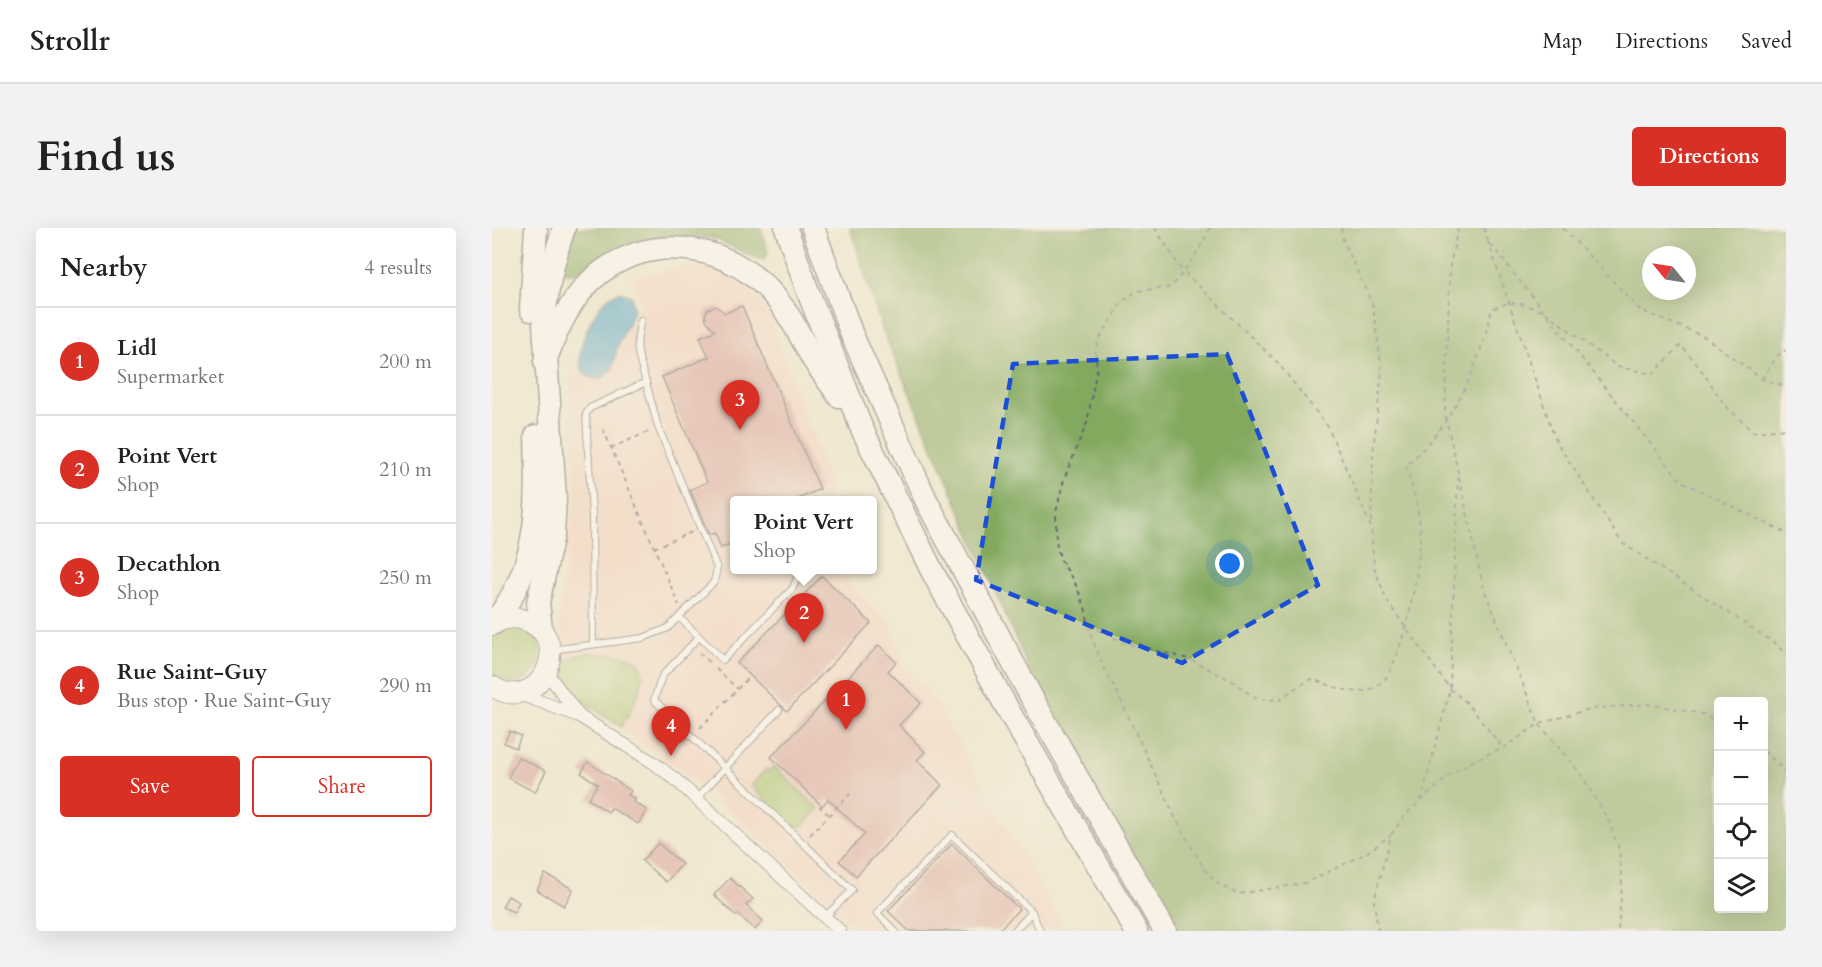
<!DOCTYPE html>
<html lang="en">
<head>
<meta charset="utf-8">
<style>
  body { margin:0; font-family:Cardo,serif; background:#f2f2f2; color:#222 }
  .controls { position:absolute; right:18px; bottom:18px; display:grid; overflow:hidden; border-radius:6px; box-shadow:0 6px 24px #0002 }
  .controls button { width:54px; height:54px; display:grid; place-items:center; padding:0; border:0; border-bottom:2px solid #e0e0e0; background:#fff; color:#222; font:30px sans-serif }
  .compass { position:absolute; left:1150px; top:18px; width:54px; height:54px; border-radius:50%; background:#fff; box-shadow:0 6px 24px #0002; rotate:300deg }
  .you { position:absolute; left:738px; top:336px; width:21px; height:21px; margin:-15px; border:4px solid #fff; border-radius:50%; background:#1a73e8; box-shadow:0 0 0 9px #1a73e833 }
  .badge { display:grid; place-items:center; width:39px; height:39px; border-radius:50%; background:#d93025; color:#fff; font-size:20px; font-weight:700 }
  .pin { position:absolute; translate:-50% -50px; filter:drop-shadow(0 2px 3px #0008) }
  .pin::after { content:''; position:absolute; top:32px; width:21px; height:18px; background:inherit; clip-path:polygon(0 0,100% 0,50% 100%) }
  .popup { position:absolute; left:238px; top:268px; width:147px; height:78px; box-sizing:border-box; display:grid; place-content:center; border-radius:6px; background:#fff; filter:drop-shadow(0 2px 4px #0005); font-size:20px; white-space:nowrap; color:#767676 }
  .popup b { font-size:22px; color:#222 }
  .popup::after { content:''; position:absolute; left:50%; top:100%; margin-left:-12px; border:12px solid transparent; border-top-color:#fff }
  .list { margin:0; padding:0; list-style:none }
  h2 { display:flex; justify-content:space-between; align-items:center; height:78px; margin:0; padding:0 24px; font-size:26px }
  h2 small { font-size:20px; font-weight:400; color:#767676 }
  .list li { display:grid; grid-template-columns:39px 1fr auto; gap:18px; align-items:center; box-sizing:border-box; height:108px; padding:0 24px; border-top:2px solid #e0e0e0 }
  .list b { display:block; font-size:22px; white-space:nowrap }
  .list p { margin:0; font-size:20px; white-space:nowrap; color:#767676 }
  .list em { font-size:20px; font-style:normal; color:#767676 }
  .actions { display:flex; gap:12px; padding:18px 24px }
  .actions a { flex:1; padding:14px 0; border:2px solid #d93025; border-radius:6px; text-align:center; font-size:21px; color:#d93025 }
  .actions .main { background:#d93025; color:#fff }
  .icon { flex:none; width:33px; height:33px; fill:none; stroke:currentColor; stroke-width:2; stroke-linecap:round; stroke-linejoin:round }
  .map { position:relative; flex:none; width:1294px; height:703px; overflow:hidden; border-radius:6px }
  header { display:flex; align-items:center; gap:36px; box-sizing:border-box; height:84px; padding:0 30px; background:#fff; border-bottom:2px solid #e0e0e0 }
  header strong { font-size:28px }
  nav { display:flex; gap:33px; margin-inline-start:auto; font-size:21px }
  .intro { display:flex; align-items:center; justify-content:space-between; box-sizing:border-box; height:144px; padding:0 36px }
  h1 { margin:0; font-size:42px }
  .button { padding:15px 27px; border-radius:6px; background:#d93025; color:#fff; font-size:21px; font-weight:700 }
  main { display:flex; gap:36px; padding:0 36px }
  aside { flex:1; background:#fff; border-radius:6px; box-shadow:0 6px 24px #0002 }
  .map>svg:first-child { display:block }
</style>
</head>
<body>
<header>
<strong>Strollr</strong>
<nav><a>Map</a><a>Directions</a><a>Saved</a></nav>
</header>
<div class="intro"><h1>Find us</h1><a class="button">Directions</a></div>
<main>
<aside>
<h2>Nearby<small>4 results</small></h2>
<ul class="list">
<li><span class="badge">1</span><div><b>Lidl</b><p>Supermarket</p></div><em>200 m</em></li>
<li><span class="badge">2</span><div><b>Point Vert</b><p>Shop</p></div><em>210 m</em></li>
<li><span class="badge">3</span><div><b>Decathlon</b><p>Shop</p></div><em>250 m</em></li>
<li><span class="badge">4</span><div><b>Rue Saint-Guy</b><p>Bus stop · Rue Saint-Guy</p></div><em>290 m</em></li>
</ul>
<div class="actions"><a class="main">Save</a><a>Share</a></div>
</aside>
<div class="map">
<svg width="1294" height="703" viewBox="0 0 1294 703">
  <rect width="100%" height="100%" fill="#f7f3e8"/>
  <filter id="ink" filterUnits="userSpaceOnUse"><feTurbulence type="fractalNoise" baseFrequency=".0167" numOctaves="2"/><feDisplacementMap in="SourceGraphic" scale="12" xChannelSelector="R" yChannelSelector="G"/><feConvolveMatrix kernelMatrix="1 2 1 2 8 2 1 2 1" color-interpolation-filters="sRGB"/></filter>
  <filter id="wash" filterUnits="userSpaceOnUse"><feTurbulence type="fractalNoise" baseFrequency=".008" numOctaves="4" result="noise"/><feDisplacementMap in="SourceGraphic" scale="24" xChannelSelector="R" yChannelSelector="G"/><feGaussianBlur stdDeviation="1.35" result="paint"/><feColorMatrix in="noise" values="0 0 0 0 0 0 0 0 0 0 0 0 0 0 0 0 0 1.4 0 .05"/><feComposite in="paint" operator="in"/></filter>
  <g filter="url(#wash)">
    <rect width="100%" height="100%" fill="#f0e8d0"/>
    <!-- built -->
    <path fill="#f6d2c4" d="M 202,36 L 223,38 L 254,56 L 274,80 L 339,259 L 337,272 L 243,272 L 243,342 L 344,342 L 399,396 L 410,437 L 438,465 L 575,703 L 367,703 L 208,556 L 84,468 L 72,453 L 69,445 L 67,388 L 83,267 L 76,183 L 80,142 L 113,154 L 122,140 L 137,97 L 149,76 L 140,50 Z"/>
    <!-- green -->
    <g fill="#a4c36a" stroke="#637252" stroke-width="1.5">
      <path d="M 25,399 C 29,401 35,402 38,405 C 66,426 32,473 0,447 L 0,407 L 4,403 Z"/>
      <path d="M 98,425 C 112,426 133,425 145,433 C 161,446 137,486 129,499 C 106,484 26,435 98,425 Z"/>
      <path d="M 282,538 L 327,581 L 310,598 L 302,598 L 297,595 L 259,558 L 274,541 L 277,544 Z"/>
    </g>
    <!-- forest -->
    <g fill="#83a95e" stroke="#52664c" stroke-width="1.5" fill-rule="evenodd">
      <path d="M 81,0 L 269,0 L 276,25 L 272,32 C 255,28 241,19 226,12 C 220,10 214,9 208,9 C 177,5 155,10 126,18 C 106,24 92,53 70,43 Z"/>
      <path d="M 358,0 L 1294,0 L 1294,703 L 685,703 L 548,467 L 390,101 ZM 1159,27 L 1195,27 L 1195,63 L 1159,63 ZM 1226,473 L 1272,473 L 1272,680 L 1226,680 Z"/>
    </g>
    <!-- water -->
    <path fill="#50a4cc" stroke="#396384" stroke-width="1.5" d="M 128,64 L 139,68 L 142,81 L 125,120 L 121,140 L 110,151 C 67,153 98,84 116,70 C 119,68 124,66 128,64 Z"/>
    <g id="blocks">
      <!-- building -->
      <g fill="#da9e9c">
        <path d="M 224,78 L 233,85 L 250,78 L 328,261 L 302,273 L 243,273 L 243,314 L 229,320 L 223,305 L 217,307 L 198,262 L 215,254 L 170,149 L 217,129 L 208,109 L 223,103 L 214,92 L 213,86 L 216,81 Z"/>
        <path d="M 330,348 L 379,395 L 295,483 L 245,435 Z"/>
        <path d="M 387,417 L 404,434 L 396,443 L 429,475 L 407,497 L 433,524 L 425,532 L 450,557 L 364,648 L 347,633 L 373,606 L 336,571 L 330,578 L 279,529 Z"/>
        <path d="M 18,503 L 29,508 L 24,520 L 12,515 Z"/>
        <path d="M 26,529 L 54,543 L 43,564 L 16,550 Z"/>
        <path d="M 96,534 L 139,563 L 136,567 L 143,571 L 141,574 L 155,582 L 146,596 L 119,580 L 116,584 L 96,571 L 106,556 L 89,545 Z"/>
        <path d="M 166,615 L 190,636 L 174,654 L 150,633 Z"/>
        <path d="M 460,616 L 527,681 L 506,703 L 417,703 L 396,683 Z"/>
        <path d="M 53,646 L 81,661 L 72,678 L 45,662 Z"/>
        <path d="M 238,650 L 261,671 L 254,677 L 271,693 L 263,702 L 246,686 L 244,688 L 222,667 Z"/>
        <path d="M 16,668 L 27,674 L 22,684 L 10,679 Z"/>
      </g>
    </g>
  </g>
  <g filter="url(#ink)">
    <use href="#blocks" fill-opacity="0" stroke="#6a676f" stroke-width="1.5"/>
    <g fill="none" stroke-linecap="round" stroke-linejoin="round">
      <defs>
        <g id="service">
          <path d="M 187,389 L 231,432 L 301,360 L 308,342"/>
          <path d="M 207,409 L 170,448 L 162,472 L 360,662 L 333,689"/>
          <path d="M 101,416 L 100,287 L 94,186 L 98,180 L 154,154 C 146,129 142,118 149,92"/>
          <path d="M 59,422 L 151,410 L 176,400 L 222,354 L 225,340 L 166,199 L 154,154"/>
          <path d="M 204,571 L 287,482"/>
          <path d="M 403,703 L 385,685 L 460,607 L 540,684 L 548,703"/>
          <path d="M 522,703 L 540,684"/>
        </g>
        <g id="minor">
          <path d="M 55,445 L 87,488"/>
          <path d="M 25,465 L 87,488 L 162,535 L 184,552 L 348,703"/>
        </g>
        <path id="primary" d="M 0,397 C 11,390 23,388 35,393 C 85,413 45,489 0,458"/>
        <g id="motorway">
          <path d="M 294,0 L 315,61 L 369,199 L 441,345 L 519,487 L 644,703"/>
          <path d="M 321,0 L 360,107 L 434,272 L 541,472 L 673,703"/>
          <path d="M 39,82 L 44,0"/>
          <path d="M 53,133 C 65,101 80,66 108,45 C 160,6 228,15 274,59 C 295,80 307,106 321,131 C 329,144 339,156 347,168"/>
          <path d="M 2,395 C 48,336 46,279 44,208"/>
          <path d="M 49,401 L 46,375 L 61,306 L 63,271 L 52,95 C 54,62 61,32 72,0"/>
        </g>
      </defs>
      <!-- service casing -->
      <use href="#service" stroke="#6a676f" stroke-width="8"/>
      <!-- minor casing -->
      <use href="#minor" stroke="#6a676f" stroke-width="14"/>
      <!-- primary casing -->
      <use href="#primary" stroke="#6a676f" stroke-width="22"/>
      <!-- motorway casing -->
      <use href="#motorway" stroke="#6a676f" stroke-width="25"/>
      <!-- path -->
      <g stroke="#6a676f" stroke-width="2" stroke-dasharray="4.5 4.5" stroke-linecap="butt">
        <path d="M 663,0 L 689,41 L 786,135 L 836,199 L 879,299 L 882,339 L 895,373 L 958,461 L 974,474 L 1011,520"/>
        <path d="M 718,0 C 708,22 694,41 679,59 L 644,63 L 629,75 L 608,110 L 603,121 L 605,140 L 595,195 L 572,251 L 564,284 L 564,313 L 568,331 L 583,355 L 593,379 L 599,407 L 612,441 L 624,462 L 683,589 L 712,641 L 726,656 L 746,666 L 813,655 L 873,626 L 899,607"/>
        <path d="M 849,0 L 851,12 L 881,78 L 890,143 L 881,224 L 879,298"/>
        <path d="M 966,0 L 958,37 L 953,186 L 992,361 L 1047,496 L 1089,546 L 1115,590 L 1127,621 L 1130,657 L 1126,703"/>
        <path d="M 992,0 L 996,13 L 1052,83"/>
        <path d="M 1071,0 L 1148,82 L 1213,109 L 1270,151 L 1294,158"/>
        <path d="M 996,13 L 1064,213 L 1130,315 L 1284,416 L 1294,427"/>
        <path d="M 1055,87 L 1189,253 L 1294,305"/>
        <path d="M 1270,151 L 1285,128 L 1294,122"/>
        <path d="M 111,201 L 187,377"/>
        <path d="M 119,220 L 158,203"/>
        <path d="M 162,320 L 200,304"/>
        <path d="M 597,398 L 633,415 L 697,431 L 740,453 L 765,471 L 788,472 L 800,462 L 820,451 C 835,456 861,468 877,462 C 883,460 892,453 895,448 C 914,417 929,337 928,301 C 927,280 920,258 914,238 C 964,191 984,146 1000,81 L 1016,75 L 1030,76 L 1053,84 L 1126,139 L 1161,146 L 1189,117 L 1210,143 L 1232,176 L 1261,204 L 1294,201"/>
        <path d="M 207,425 L 218,435"/>
        <path d="M 224,441 L 246,461"/>
        <path d="M 208,500 L 255,451"/>
        <path d="M 1272,523 L 1294,544"/>
        <path d="M 929,573 L 958,461 L 966,249"/>
        <path d="M 330,578 L 328,579 L 337,587"/>
        <path d="M 318,607 L 358,566"/>
        <path d="M 886,703 L 882,673 L 899,607 L 913,587 L 958,547 L 986,530 L 1011,520 L 1047,496 L 1097,481 L 1155,476 L 1211,486 L 1226,495"/>
      </g>
      <!-- service -->
      <use href="#service" stroke="#fff" stroke-width="6"/>
      <!-- minor -->
      <use href="#minor" stroke="#fff" stroke-width="12"/>
      <!-- primary -->
      <use href="#primary" stroke="#fff" stroke-width="20"/>
      <!-- motorway -->
      <use href="#motorway" stroke="#fff" stroke-width="22"/>
    </g>
  </g>
  <!-- marked area -->
  <path d="M0 0H1294V703H0ZM 735,126 L 826,357 L 690,435 L 484,352 L 521,136 Z" fill="#f0e8d0" fill-opacity=".55" fill-rule="evenodd"/>
  <path fill="none" stroke="#1d4ed8" stroke-width="4.5" stroke-dasharray="12 8" stroke-linejoin="round" d="M 735,126 L 826,357 L 690,435 L 484,352 L 521,136 Z"/>
</svg>
<div class="controls">
<button>+</button>
<button>−</button>
<button><svg class="icon" aria-label="locate" viewBox="0 0 24 24"><circle cx="12" cy="12" r="6"/><path d="M12 2v4M12 18v4M2 12h4M18 12h4"/></svg></button>
<button><svg class="icon" aria-label="layers" viewBox="0 0 24 24"><path d="M12 4l9 5-9 5-9-5zM3 14l9 5 9-5"/></svg></button>
</div>
<svg class="compass" viewBox="-18 -18 36 36"><path d="M0-13l5 13h-10z" fill="#e53935"/><path d="M0 13l5-13h-10z" fill="#767676"/></svg>
<div class="you"></div>
<div class="pin badge" style="left:354px;top:502px">1</div>
<div class="pin badge" style="left:312px;top:415px">2</div>
<div class="popup"><b>Point Vert</b>Shop</div>
<div class="pin badge" style="left:248px;top:202px">3</div>
<div class="pin badge" style="left:179px;top:528px">4</div>
</div>
</main>
</body>
</html>
